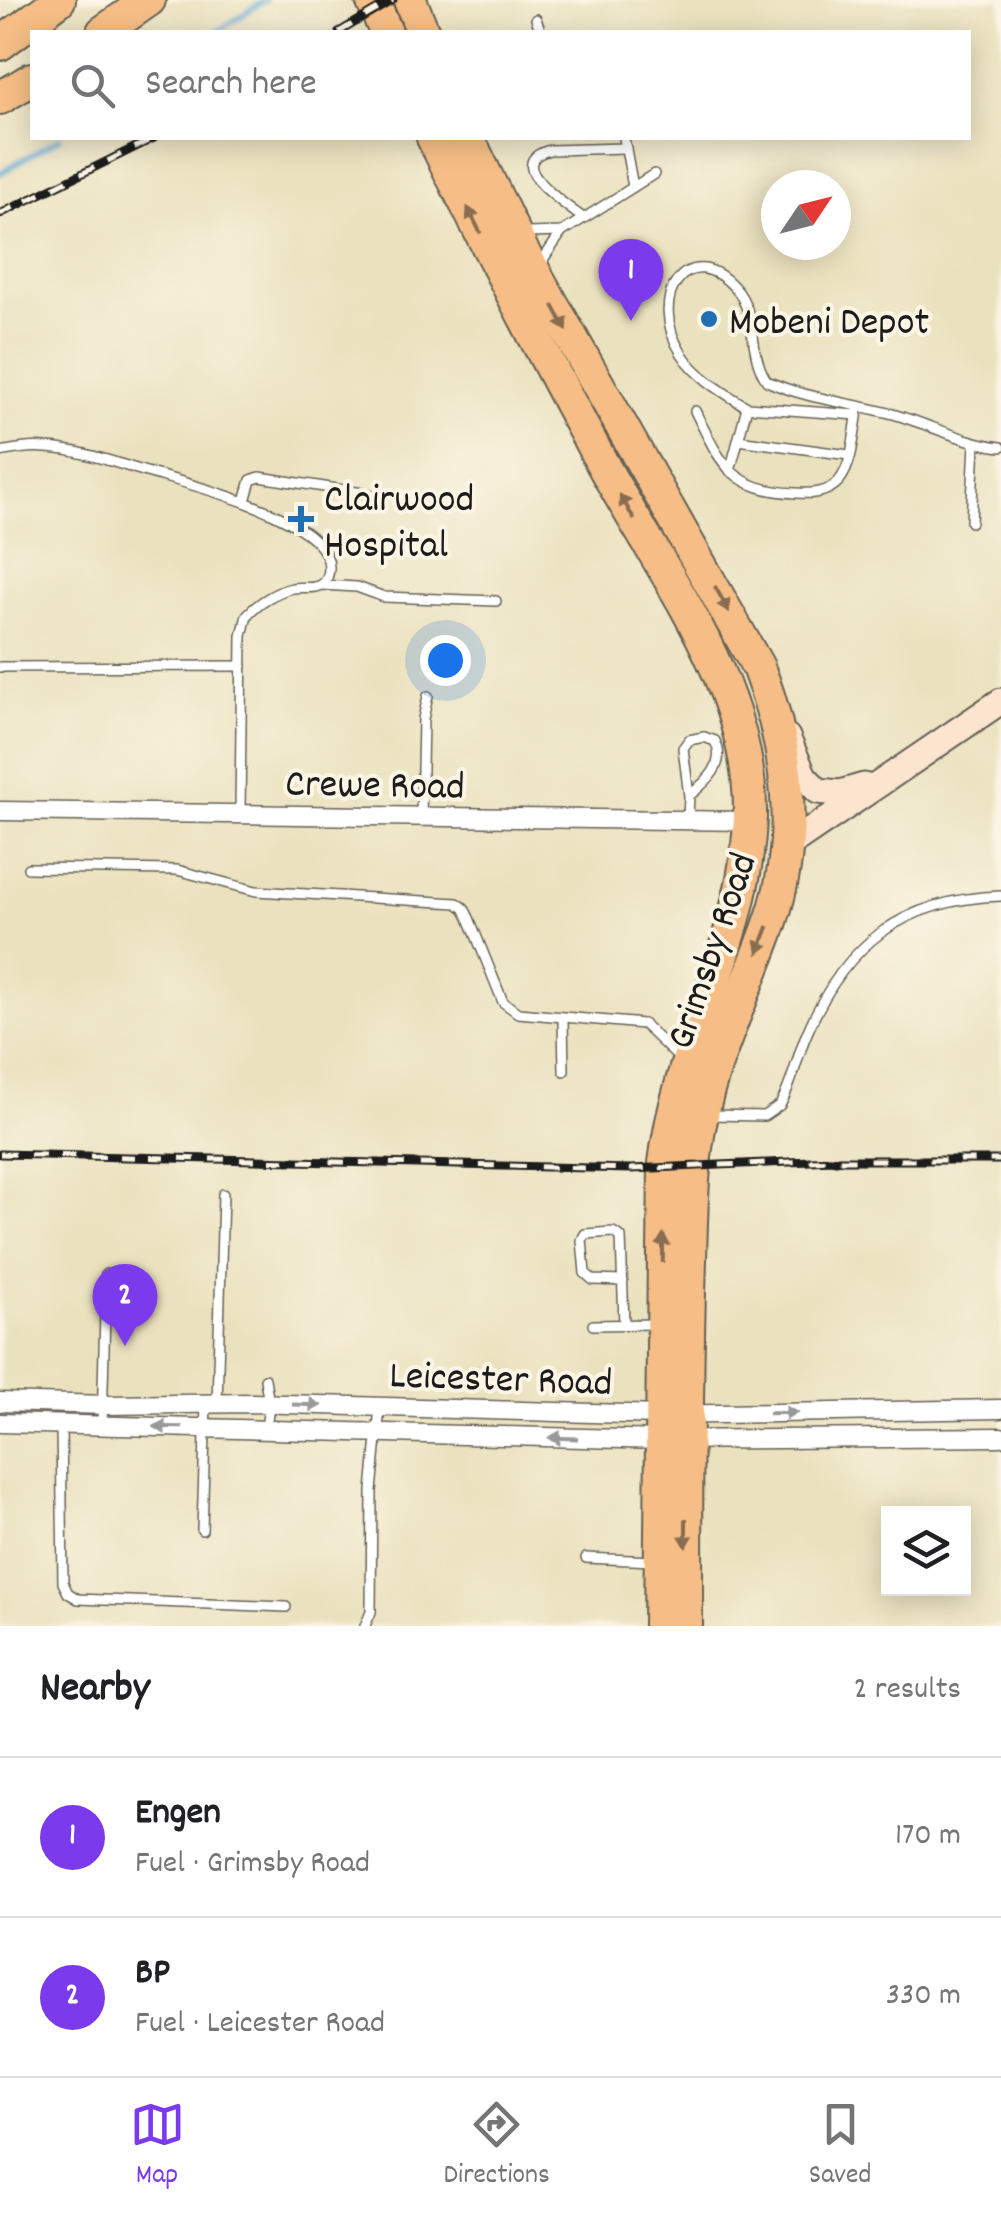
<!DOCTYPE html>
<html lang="en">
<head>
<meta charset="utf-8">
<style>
  body { margin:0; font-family:Dekko,sans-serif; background:#f6f6f6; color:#202124 }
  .controls { position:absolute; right:30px; bottom:30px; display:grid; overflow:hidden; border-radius:0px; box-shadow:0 5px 25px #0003 }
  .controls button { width:90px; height:90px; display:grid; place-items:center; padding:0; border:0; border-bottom:2px solid #e0e0e0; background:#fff; color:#202124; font:50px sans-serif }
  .compass { position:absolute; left:761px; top:170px; width:90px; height:90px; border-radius:50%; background:#fff; box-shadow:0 5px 25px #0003; rotate:55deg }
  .you { position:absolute; left:445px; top:660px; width:35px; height:35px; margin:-25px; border:8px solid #fff; border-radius:50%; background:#1a73e8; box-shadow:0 0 0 15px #1a73e833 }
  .badge { display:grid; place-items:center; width:65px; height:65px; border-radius:50%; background:#7c3aed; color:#fff; font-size:32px; font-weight:700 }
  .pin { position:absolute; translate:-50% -82px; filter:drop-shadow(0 2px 5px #0008) }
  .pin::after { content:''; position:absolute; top:52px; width:35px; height:30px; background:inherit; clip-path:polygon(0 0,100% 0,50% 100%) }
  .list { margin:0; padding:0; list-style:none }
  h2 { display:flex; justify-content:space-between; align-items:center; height:130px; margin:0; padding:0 40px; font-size:42px }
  h2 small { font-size:32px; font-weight:400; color:#757577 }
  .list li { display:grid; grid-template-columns:65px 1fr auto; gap:30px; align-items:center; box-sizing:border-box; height:160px; padding:0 40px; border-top:2px solid #e0e0e0 }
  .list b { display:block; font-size:38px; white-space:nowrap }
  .list p { margin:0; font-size:32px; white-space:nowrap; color:#757577 }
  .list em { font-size:32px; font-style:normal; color:#757577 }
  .icon { flex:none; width:55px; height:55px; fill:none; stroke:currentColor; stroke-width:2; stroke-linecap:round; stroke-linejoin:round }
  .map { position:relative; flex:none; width:1001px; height:1626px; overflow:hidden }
  .search { position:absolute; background:#fff; box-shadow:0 5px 25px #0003; left:30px; right:30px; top:30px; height:110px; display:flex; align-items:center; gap:25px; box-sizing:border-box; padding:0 35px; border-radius:0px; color:#757577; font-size:38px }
  .sheet { height:450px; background:#fff }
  nav { display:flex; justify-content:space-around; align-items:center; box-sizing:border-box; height:140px; border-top:2px solid #e0e0e0; background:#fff; font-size:28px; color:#757577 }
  nav a { display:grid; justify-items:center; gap:5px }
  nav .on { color:#7c3aed }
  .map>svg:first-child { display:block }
</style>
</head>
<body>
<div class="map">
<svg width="1001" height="1626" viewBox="0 0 1001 1626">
  <rect width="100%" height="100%" fill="#fcf5e5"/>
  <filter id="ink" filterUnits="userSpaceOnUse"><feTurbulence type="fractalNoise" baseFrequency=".01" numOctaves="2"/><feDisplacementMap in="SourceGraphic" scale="20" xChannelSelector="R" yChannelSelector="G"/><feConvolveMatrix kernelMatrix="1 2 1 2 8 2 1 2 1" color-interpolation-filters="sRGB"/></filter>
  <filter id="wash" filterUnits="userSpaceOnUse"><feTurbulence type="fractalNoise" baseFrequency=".0048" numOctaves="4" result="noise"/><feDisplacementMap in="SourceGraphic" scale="40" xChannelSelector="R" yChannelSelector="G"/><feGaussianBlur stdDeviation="2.25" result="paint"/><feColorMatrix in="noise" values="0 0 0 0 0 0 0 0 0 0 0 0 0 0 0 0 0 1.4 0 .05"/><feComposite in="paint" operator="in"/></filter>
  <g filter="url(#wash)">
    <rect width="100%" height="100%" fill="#eae1be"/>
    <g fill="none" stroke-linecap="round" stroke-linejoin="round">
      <!-- stream -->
      <g stroke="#60a7d7" stroke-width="5">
        <path d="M 217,32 L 265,0"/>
        <path d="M 0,173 L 60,138"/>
      </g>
    </g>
  </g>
  <g filter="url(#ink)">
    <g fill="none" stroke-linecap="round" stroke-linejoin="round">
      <defs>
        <g id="lane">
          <path d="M 536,19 L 541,32"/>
          <path d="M 624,138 L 633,187"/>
          <path d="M 583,218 C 568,206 499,163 550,150 L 626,148"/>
          <path d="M 524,231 L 528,233 L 562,232 L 654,174"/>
          <path d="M 542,268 L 544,258 L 562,232"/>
          <path d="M 747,407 C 723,392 698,378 682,354 C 645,297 689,237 735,288 C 758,313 748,355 767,381 C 806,399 848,402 889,413 C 927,423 961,442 1001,447"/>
          <path d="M 695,411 C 721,464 731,490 796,493 C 812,494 827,494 839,481 C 854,463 854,429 859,406"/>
          <path d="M 738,440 L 849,455"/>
          <path d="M 0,452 C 14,449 31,446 46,448 C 82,450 115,463 150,473 C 187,484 349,521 327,578 C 321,592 303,586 292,588 C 275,592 258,603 247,615 L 242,636 L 240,813"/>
          <path d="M 730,471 L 747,407 L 857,415"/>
          <path d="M 245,501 L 251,480 L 260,477 L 369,494"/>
          <path d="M 971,522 L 975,444"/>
          <path d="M 321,585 L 357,587 L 384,597 L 496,601"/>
          <path d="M 0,667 L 242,666"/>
          <path d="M 421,818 L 423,719 L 428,696"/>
          <path d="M 688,819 L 689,796 L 683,748 L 689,740 L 704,737 L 715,741 C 727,765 706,782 689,796"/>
          <path d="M 28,868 L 177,870 L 256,891 L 457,903 L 464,908 L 469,918 L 503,1002 L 518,1013 L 643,1024 L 680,1059"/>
          <path d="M 563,1018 L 564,1071"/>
          <path d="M 709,1115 L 764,1116 L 780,1105 C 793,1083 797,1056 807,1033 C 845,944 903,899 1001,896"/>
          <path d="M 623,1281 L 593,1280 L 585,1273 L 582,1240 L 585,1234 L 613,1232 L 621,1237 L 624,1324"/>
          <path d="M 593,1325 L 654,1324"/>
          <path d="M 265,1379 L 269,1404 L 266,1430"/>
          <path d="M 217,1404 L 223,1194"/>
          <path d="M 61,1425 L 63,1583 L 68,1593 L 78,1599 L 286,1607"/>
          <path d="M 102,1426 L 106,1274"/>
          <path d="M 202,1530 L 206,1404"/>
          <path d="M 586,1558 L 653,1561"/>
          <path d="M 365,1626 L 371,1612 L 372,1491 L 380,1407"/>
        </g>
        <g id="street">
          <path d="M 0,811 L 750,821"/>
          <path d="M 0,1402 L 107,1405 L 253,1403 L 660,1415 L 1001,1409"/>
          <path d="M 0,1423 L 661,1440 L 1001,1437"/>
        </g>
        <g id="secondary">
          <path d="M 787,737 L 804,776 L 818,791 L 840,793 L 864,786"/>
          <path d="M 788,846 L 1001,701"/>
        </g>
        <g id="highway">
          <path d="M 372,0 L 386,32"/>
          <path d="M 410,0 L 423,32"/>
          <path d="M 103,32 L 149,0"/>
          <path d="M 0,44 L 59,0"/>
          <path d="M 0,98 L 32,79"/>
          <path d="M 433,138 C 488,248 545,358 604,467 C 664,576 753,688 750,818 C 746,938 679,1045 665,1163 L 660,1626"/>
          <path d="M 468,138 L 523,252 L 758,667 C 789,747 799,836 772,918 C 746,995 706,1067 696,1148 C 690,1196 691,1244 689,1292 C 686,1404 686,1515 686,1626"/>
        </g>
      </defs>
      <!-- lane casing -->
      <use href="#lane" stroke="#646155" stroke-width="12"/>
      <!-- street casing -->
      <use href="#street" stroke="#646155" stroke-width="21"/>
      <!-- secondary casing -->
      <use href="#secondary" stroke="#646155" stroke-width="29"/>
      <!-- highway casing -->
      <use href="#highway" stroke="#646155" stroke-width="36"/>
      <!-- lane -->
      <use href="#lane" stroke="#fff" stroke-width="9"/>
      <!-- street -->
      <use href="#street" stroke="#fff" stroke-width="18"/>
      <!-- secondary -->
      <use href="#secondary" stroke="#fbe5cf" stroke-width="25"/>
      <!-- highway -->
      <use href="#highway" stroke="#f6be86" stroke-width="32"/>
      <defs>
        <g id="rail">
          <path d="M 339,32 L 393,0"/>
          <path d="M 0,214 L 154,138"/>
          <path d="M 0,1154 L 631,1169 L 833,1160 L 1001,1160"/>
        </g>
      </defs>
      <!-- rail casing -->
      <use href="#rail" stroke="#1c1c1c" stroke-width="9"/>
      <!-- rail -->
      <use href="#rail" stroke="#fcf5e5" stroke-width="5" stroke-dasharray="15" stroke-linecap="butt"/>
    </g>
    <!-- one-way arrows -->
    <defs><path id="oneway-solid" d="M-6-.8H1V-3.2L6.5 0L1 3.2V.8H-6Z" transform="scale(2.5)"/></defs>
    <g fill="#896d51">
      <use href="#oneway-solid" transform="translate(474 220) rotate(-117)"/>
      <use href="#oneway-solid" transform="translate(560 318) rotate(61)"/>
      <use href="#oneway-solid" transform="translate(627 507) rotate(-120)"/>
      <use href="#oneway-solid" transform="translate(722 599) rotate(61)"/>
      <use href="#oneway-solid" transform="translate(763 940) rotate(111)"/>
      <use href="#oneway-solid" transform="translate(663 1248) rotate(-89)"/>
      <use href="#oneway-solid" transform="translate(686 1533) rotate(90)"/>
    </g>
    <g fill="#999">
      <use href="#oneway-solid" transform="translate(307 1405) rotate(2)"/>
      <use href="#oneway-solid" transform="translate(783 1413) rotate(-1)"/>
      <use href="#oneway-solid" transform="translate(168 1427) rotate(-179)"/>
      <use href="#oneway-solid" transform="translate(563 1438) rotate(-178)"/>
    </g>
  </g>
  <!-- markers -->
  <g fill="#1f6fb2" stroke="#fcf5e5" stroke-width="4">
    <circle cx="709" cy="319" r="10"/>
    <path d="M296 504h10v10h10v10h-10v10h-10v-10h-10v-10h10z"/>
  </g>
  <g text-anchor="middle" stroke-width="8" stroke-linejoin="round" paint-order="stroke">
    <!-- poi labels -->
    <g font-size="40" fill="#1c1c1c" stroke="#fcf5e5" text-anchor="start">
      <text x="729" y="333">Mobeni Depot</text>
      <text x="324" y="510">Clairwood<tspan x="324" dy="46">Hospital</tspan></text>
    </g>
    <!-- street labels -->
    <g font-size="40" fill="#1c1c1c" stroke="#fcf5e5">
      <text transform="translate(375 782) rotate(1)" y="14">Crewe Road</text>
      <text transform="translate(709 950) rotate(-71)" y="14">Grimsby Road</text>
      <text transform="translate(501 1376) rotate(2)" y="14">Leicester Road</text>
    </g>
  </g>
</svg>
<div class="controls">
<button><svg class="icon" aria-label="layers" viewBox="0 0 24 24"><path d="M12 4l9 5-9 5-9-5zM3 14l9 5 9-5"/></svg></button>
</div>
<svg class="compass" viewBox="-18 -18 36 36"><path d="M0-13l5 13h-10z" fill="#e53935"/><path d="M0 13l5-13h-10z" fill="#757577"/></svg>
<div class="you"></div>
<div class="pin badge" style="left:631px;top:321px">1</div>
<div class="pin badge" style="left:125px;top:1346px">2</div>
<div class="search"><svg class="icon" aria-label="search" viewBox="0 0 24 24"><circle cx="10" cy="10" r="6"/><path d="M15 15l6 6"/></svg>Search here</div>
</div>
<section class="sheet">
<h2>Nearby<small>2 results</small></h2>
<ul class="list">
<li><span class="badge">1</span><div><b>Engen</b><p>Fuel · Grimsby Road</p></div><em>170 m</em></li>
<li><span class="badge">2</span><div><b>BP</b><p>Fuel · Leicester Road</p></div><em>330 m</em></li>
</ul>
</section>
<nav>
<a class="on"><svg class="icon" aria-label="map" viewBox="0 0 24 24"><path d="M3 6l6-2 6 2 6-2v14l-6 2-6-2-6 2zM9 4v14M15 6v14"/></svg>Map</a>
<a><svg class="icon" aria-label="directions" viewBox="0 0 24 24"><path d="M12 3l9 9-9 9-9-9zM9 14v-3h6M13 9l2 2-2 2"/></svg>Directions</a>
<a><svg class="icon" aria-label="saved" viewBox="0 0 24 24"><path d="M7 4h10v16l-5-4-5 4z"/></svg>Saved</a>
</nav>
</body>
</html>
